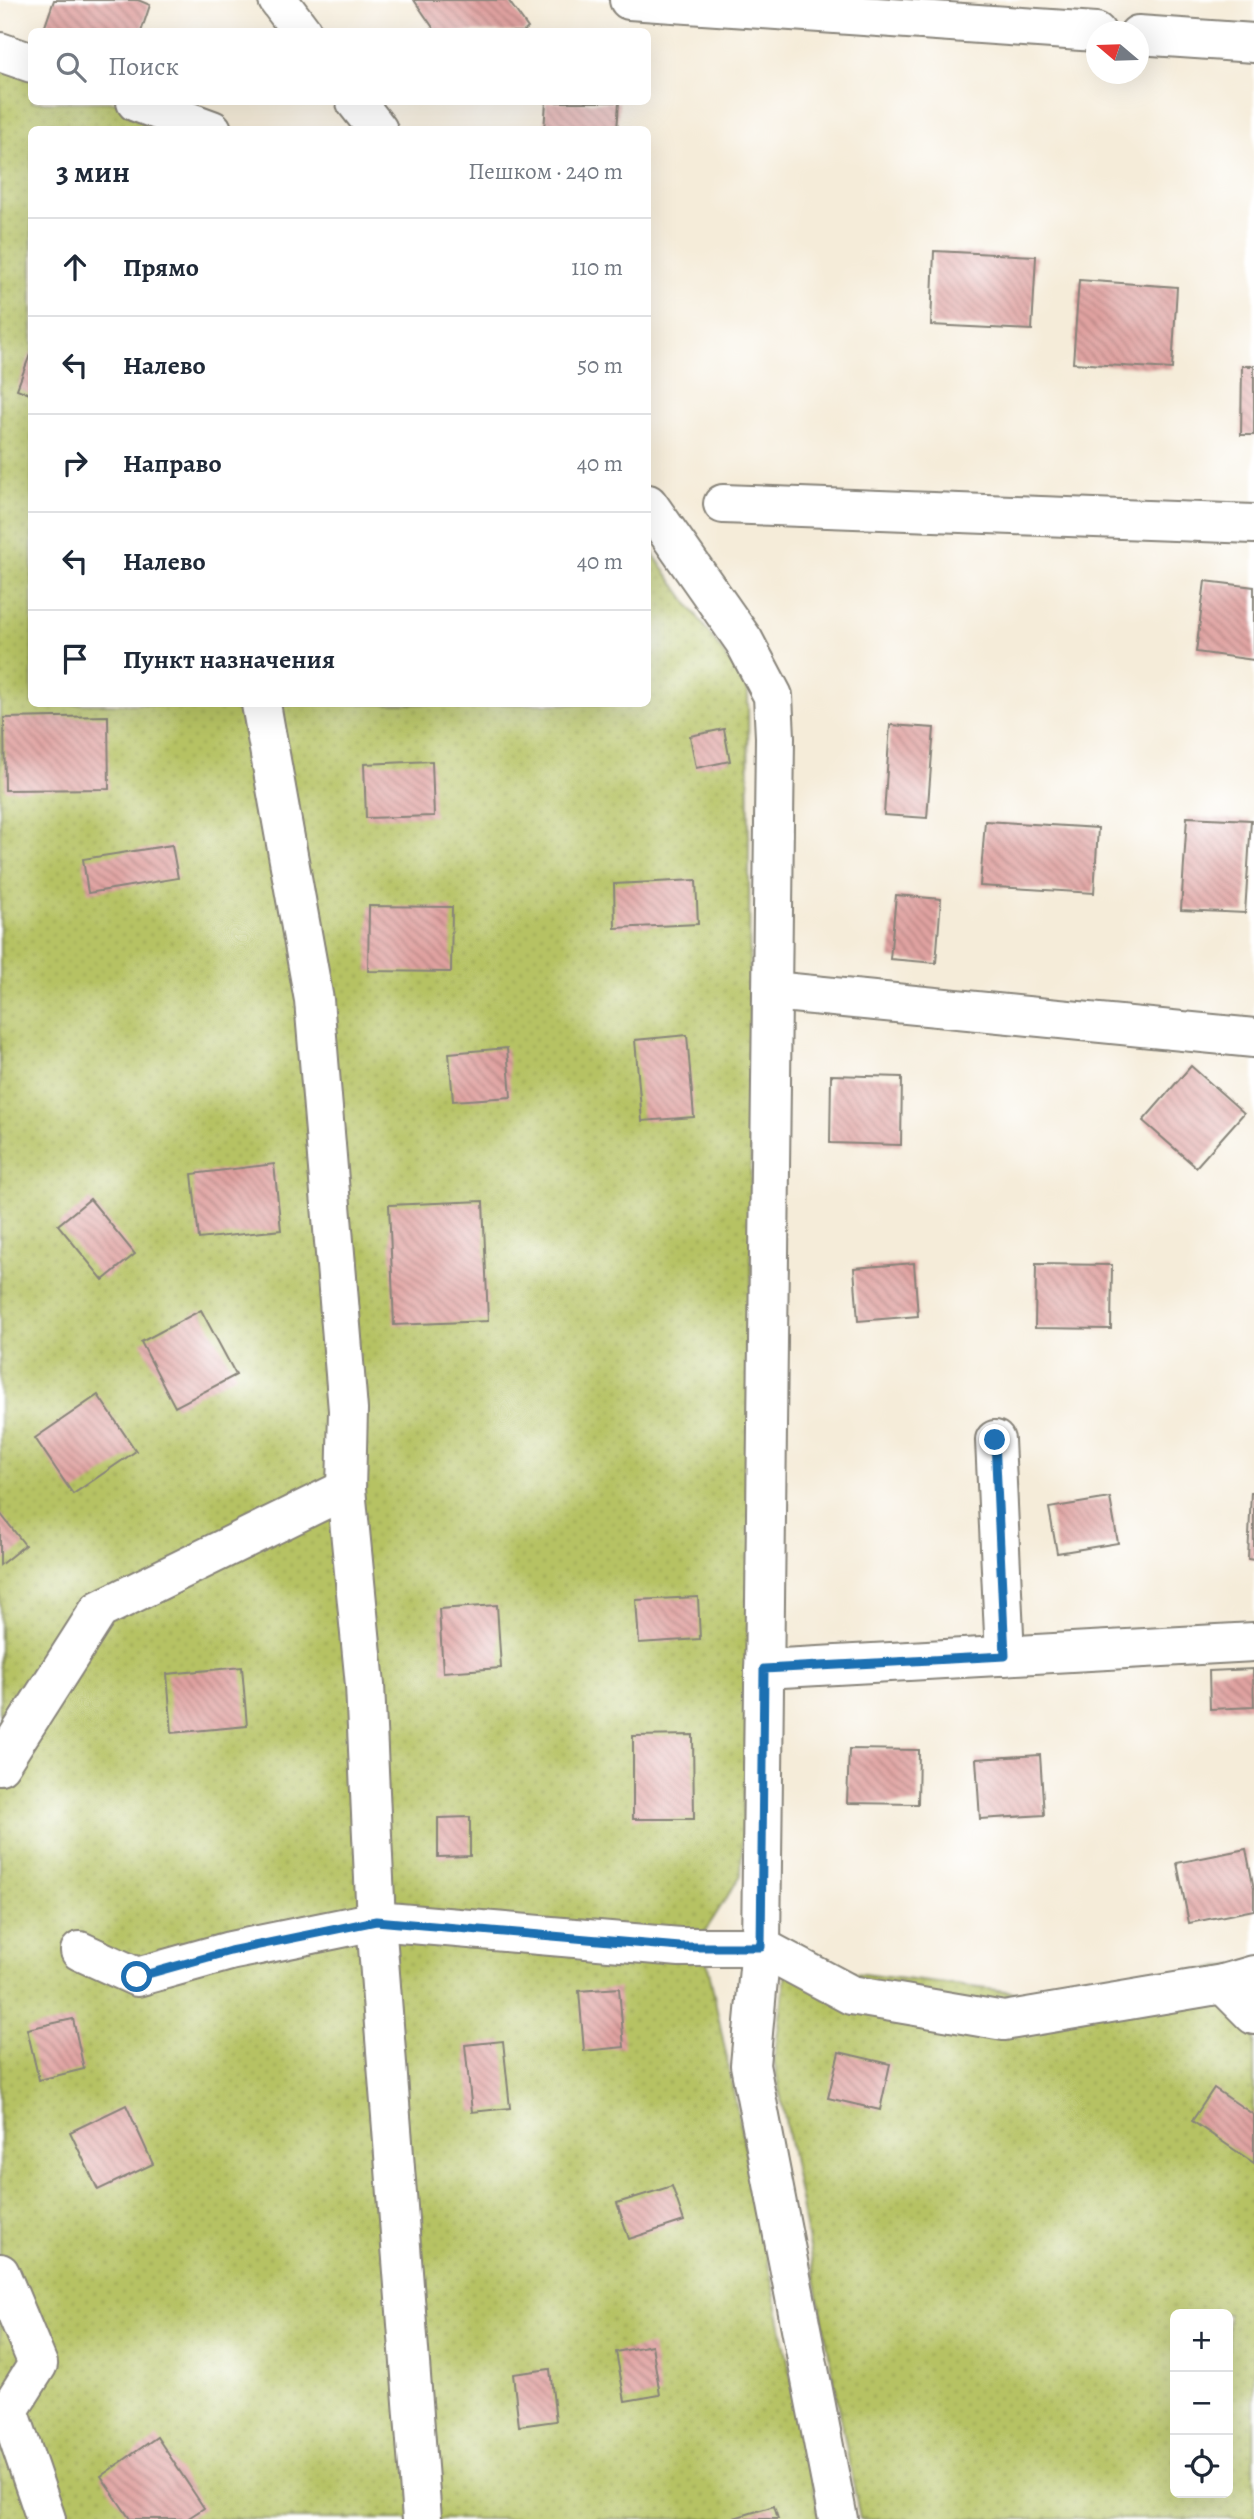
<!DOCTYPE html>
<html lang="ru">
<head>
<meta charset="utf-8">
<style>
  body { margin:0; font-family:Alegreya,serif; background:#f6f6f7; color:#1f2937 }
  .controls { position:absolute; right:21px; bottom:21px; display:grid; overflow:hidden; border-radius:10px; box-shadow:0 7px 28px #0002 }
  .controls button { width:63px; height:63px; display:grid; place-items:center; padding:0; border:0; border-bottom:2px solid #e0e1e3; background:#fff; color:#1f2937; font:35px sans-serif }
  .compass { position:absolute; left:1086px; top:21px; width:63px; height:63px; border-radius:50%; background:#fff; box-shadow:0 7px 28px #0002; rotate:289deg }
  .stop { position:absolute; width:21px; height:21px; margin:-16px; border:5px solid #1f6fb2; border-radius:50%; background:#fff }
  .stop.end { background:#1f6fb2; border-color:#fff; box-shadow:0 2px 7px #0008 }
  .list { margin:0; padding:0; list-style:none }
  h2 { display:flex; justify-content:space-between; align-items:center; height:91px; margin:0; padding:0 28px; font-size:30px }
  h2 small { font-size:23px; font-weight:400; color:#747a83 }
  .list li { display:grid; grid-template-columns:46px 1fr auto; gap:21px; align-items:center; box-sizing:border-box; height:98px; padding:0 28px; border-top:2px solid #e0e1e3 }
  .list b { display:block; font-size:26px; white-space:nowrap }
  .list em { font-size:23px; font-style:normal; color:#747a83 }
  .icon { flex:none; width:38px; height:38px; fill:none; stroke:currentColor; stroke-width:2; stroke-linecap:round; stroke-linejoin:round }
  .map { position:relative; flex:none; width:1254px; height:2519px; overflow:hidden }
  .search { position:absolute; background:#fff; box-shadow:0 7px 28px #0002; left:28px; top:28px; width:623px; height:77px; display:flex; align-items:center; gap:18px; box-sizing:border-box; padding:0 24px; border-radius:10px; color:#747a83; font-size:26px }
  .panel { position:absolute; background:#fff; box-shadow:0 7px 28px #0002; left:28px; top:126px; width:623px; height:581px; border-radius:10px }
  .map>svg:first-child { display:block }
</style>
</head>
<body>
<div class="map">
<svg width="1254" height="2519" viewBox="0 0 1254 2519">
  <defs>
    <pattern id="garden-dots" width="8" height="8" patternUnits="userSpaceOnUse" patternTransform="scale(1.75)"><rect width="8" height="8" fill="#b6c264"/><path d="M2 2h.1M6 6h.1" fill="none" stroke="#9ca656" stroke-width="1.8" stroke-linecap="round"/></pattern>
    <pattern id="building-back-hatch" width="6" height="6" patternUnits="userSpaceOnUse" patternTransform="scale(1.75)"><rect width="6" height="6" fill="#e0a2a0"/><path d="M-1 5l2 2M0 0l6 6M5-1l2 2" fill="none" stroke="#b58382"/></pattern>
  </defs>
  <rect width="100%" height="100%" fill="#fff"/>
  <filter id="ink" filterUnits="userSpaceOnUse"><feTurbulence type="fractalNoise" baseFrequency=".0143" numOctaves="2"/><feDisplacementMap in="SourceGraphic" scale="14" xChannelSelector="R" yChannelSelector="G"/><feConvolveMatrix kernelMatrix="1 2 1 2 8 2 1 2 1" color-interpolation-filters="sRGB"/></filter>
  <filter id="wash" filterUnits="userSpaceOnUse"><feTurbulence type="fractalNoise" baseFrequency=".00686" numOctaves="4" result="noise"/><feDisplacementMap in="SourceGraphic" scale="28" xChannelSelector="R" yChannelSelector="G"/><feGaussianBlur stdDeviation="1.57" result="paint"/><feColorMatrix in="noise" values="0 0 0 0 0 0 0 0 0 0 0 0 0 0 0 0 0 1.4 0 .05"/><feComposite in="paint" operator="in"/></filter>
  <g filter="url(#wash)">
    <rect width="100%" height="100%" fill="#f5ecd9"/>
    <!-- garden -->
    <g fill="url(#garden-dots)" stroke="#696f40" stroke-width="2" fill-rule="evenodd">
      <path d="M 0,63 L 31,73 L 32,102 L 118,102 L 202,129 L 32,130 L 32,704 L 648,704 L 648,547 L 748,688 L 753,1556 L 741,1875 L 702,1936 L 820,2519 L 0,2519 Z"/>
      <path d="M 1254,1962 L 1254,2519 L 860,2519 L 774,2061 L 787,1965 L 1038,1995 ZM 1175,2314 L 1228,2314 L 1228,2493 L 1175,2493 Z"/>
    </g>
    <g id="blocks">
      <!-- building -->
      <g fill="url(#building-back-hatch)">
        <path d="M 54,0 L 138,0 L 150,5 L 141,32 L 43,32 Z"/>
        <path d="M 414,0 L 508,0 L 528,28 L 523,32 L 436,32 Z"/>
        <path d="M 546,102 L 619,102 L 617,130 L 544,130 Z"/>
        <path d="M 934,251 L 1036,256 L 1032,330 L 931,325 Z"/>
        <path d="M 1079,280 L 1177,287 L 1172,369 L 1073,363 Z"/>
        <path d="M 31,352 L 32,352 L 32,395 L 17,389 Z"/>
        <path d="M 1242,366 L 1254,366 L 1254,435 L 1241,435 Z"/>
        <path d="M 1205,581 L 1254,587 L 1254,660 L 1196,652 Z"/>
        <path d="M 108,716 L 109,789 L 5,790 L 4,718 Z"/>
        <path d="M 890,725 L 934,728 L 927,818 L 884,815 Z"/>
        <path d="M 724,729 L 730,761 L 696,768 L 690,736 Z"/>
        <path d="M 432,761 L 434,816 L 366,818 L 364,764 Z"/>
        <path d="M 1187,817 L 1251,820 L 1245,913 L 1181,910 Z"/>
        <path d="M 985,821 L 1098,828 L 1094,893 L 980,886 Z"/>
        <path d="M 172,845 L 178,878 L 88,893 L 83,859 Z"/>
        <path d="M 696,880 L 698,924 L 615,928 L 614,884 Z"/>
        <path d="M 896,895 L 941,899 L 936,963 L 890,959 Z"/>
        <path d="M 369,906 L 452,907 L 451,972 L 368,971 Z"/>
        <path d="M 687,1035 L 694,1117 L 642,1121 L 635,1040 Z"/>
        <path d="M 507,1048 L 511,1097 L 453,1101 L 449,1053 Z"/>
        <path d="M 1191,1066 L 1244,1113 L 1196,1167 L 1143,1121 Z"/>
        <path d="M 831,1075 L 902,1077 L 901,1145 L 830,1143 Z"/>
        <path d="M 274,1164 L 281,1230 L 199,1239 L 192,1174 Z"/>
        <path d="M 90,1199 L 135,1254 L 103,1280 L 58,1225 Z"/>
        <path d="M 483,1201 L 488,1321 L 394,1325 L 389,1205 Z"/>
        <path d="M 914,1263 L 918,1316 L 858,1321 L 854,1268 Z"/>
        <path d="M 1036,1264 L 1112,1265 L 1111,1329 L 1035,1328 Z"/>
        <path d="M 201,1310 L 236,1375 L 175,1407 L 141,1342 Z"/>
        <path d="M 98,1395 L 136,1451 L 73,1494 L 35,1438 Z"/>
        <path d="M 1251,1492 L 1254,1492 L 1254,1560 L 1248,1559 Z"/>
        <path d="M 1110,1498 L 1118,1543 L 1057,1553 L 1049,1508 Z"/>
        <path d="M 0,1513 L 25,1545 L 0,1565 Z"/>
        <path d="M 698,1597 L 700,1639 L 639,1643 L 636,1600 Z"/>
        <path d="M 497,1605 L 501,1668 L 443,1672 L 439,1609 Z"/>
        <path d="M 242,1667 L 247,1726 L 172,1733 L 167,1674 Z"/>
        <path d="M 1253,1669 L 1254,1707 L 1210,1709 L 1209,1671 Z"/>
        <path d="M 693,1735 L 694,1819 L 633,1819 L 633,1736 Z"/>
        <path d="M 849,1749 L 919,1750 L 918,1804 L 847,1803 Z"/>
        <path d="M 1040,1755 L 1044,1815 L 980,1819 L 976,1759 Z"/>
        <path d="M 470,1817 L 470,1856 L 438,1857 L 438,1818 Z"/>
        <path d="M 1246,1849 L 1254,1889 L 1254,1910 L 1189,1923 L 1177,1863 Z"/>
        <path d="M 619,1988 L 624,2047 L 584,2051 L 579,1991 Z"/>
        <path d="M 73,2019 L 84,2069 L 39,2080 L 27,2029 Z"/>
        <path d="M 503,2041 L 510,2108 L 472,2112 L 465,2045 Z"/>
        <path d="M 839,2052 L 890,2064 L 880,2110 L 828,2098 Z"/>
        <path d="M 1214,2088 L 1254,2115 L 1254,2163 L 1192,2121 Z"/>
        <path d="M 126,2105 L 153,2164 L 98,2190 L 70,2132 Z"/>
        <path d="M 672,2186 L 684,2221 L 629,2239 L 617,2203 Z"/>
        <path d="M 652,2345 L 660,2395 L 625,2401 L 616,2352 Z"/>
        <path d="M 550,2369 L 556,2421 L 519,2426 L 513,2374 Z"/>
        <path d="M 157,2437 L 204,2508 L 187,2519 L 130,2519 L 101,2476 Z"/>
        <path d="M 774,2506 L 778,2519 L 734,2519 L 734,2518 Z"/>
      </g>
    </g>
  </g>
  <g filter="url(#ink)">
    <use href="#blocks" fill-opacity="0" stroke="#88847a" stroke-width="2"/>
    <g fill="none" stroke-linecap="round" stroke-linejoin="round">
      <defs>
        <g id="minor">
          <path d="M 278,0 L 302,32"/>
          <path d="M 629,0 L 1096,32"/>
          <path d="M 1138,35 L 1254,43"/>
          <path d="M 0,52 L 32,63"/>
          <path d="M 136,102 L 212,130"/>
          <path d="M 356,102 L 378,130"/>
          <path d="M 648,504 L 744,641 L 773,696 L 775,737 L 761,1947 L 750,2065 L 838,2519"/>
          <path d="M 723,504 L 1254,524"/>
          <path d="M 261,704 L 314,1000 L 348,1410 L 346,1489 L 365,1685 L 376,1921 L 422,2519"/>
          <path d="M 772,991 L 1254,1038"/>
          <path d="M 995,1440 L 1005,1656"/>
          <path d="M 764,1669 L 1254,1642"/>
          <path d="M 0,1765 L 99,1610 L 346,1489"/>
          <path d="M 80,1951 L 137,1977 L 230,1951 L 376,1921 L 680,1947 L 761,1947 L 851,1995 L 1004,2021 L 1223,1984 L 1254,1975"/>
          <path d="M 1223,1984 L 1254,2015"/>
          <path d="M 0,2273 L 38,2364 L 9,2410 L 46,2519"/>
        </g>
      </defs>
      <!-- minor casing -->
      <use href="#minor" stroke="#88847a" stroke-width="42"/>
      <!-- minor -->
      <use href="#minor" stroke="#fff" stroke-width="38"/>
    </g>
  </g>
  <g fill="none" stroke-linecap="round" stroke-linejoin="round" filter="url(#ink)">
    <!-- route -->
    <path stroke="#1f6fb2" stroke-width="9" d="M 137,1977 L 230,1951 L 376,1921 L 680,1947 L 761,1947 L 764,1669 L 1005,1656 L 995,1440"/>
  </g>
</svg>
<div class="controls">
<button>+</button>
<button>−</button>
<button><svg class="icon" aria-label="locate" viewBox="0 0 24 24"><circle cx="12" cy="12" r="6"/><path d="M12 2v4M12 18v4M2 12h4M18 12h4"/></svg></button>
</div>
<svg class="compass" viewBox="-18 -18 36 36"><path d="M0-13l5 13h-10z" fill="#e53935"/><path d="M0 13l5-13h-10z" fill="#747a83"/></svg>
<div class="stop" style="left:137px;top:1977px"></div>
<div class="stop end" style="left:995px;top:1440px"></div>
<div class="search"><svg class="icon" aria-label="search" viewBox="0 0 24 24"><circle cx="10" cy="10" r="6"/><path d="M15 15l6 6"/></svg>Поиск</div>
<section class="panel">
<h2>3 мин<small>Пешком · 240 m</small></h2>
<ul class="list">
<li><svg class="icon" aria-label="ahead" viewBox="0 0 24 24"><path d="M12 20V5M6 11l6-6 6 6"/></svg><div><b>Прямо</b></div><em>110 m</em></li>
<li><svg class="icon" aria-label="left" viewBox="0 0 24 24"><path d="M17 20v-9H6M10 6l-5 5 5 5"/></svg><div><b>Налево</b></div><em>50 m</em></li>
<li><svg class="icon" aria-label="right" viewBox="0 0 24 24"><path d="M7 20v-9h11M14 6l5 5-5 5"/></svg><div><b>Направо</b></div><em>40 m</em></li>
<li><svg class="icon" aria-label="left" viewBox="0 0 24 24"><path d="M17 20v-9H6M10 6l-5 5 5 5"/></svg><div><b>Налево</b></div><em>40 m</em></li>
<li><svg class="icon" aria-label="arrive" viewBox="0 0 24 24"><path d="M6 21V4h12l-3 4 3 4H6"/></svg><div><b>Пункт назначения</b></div></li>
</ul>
</section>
</div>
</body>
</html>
